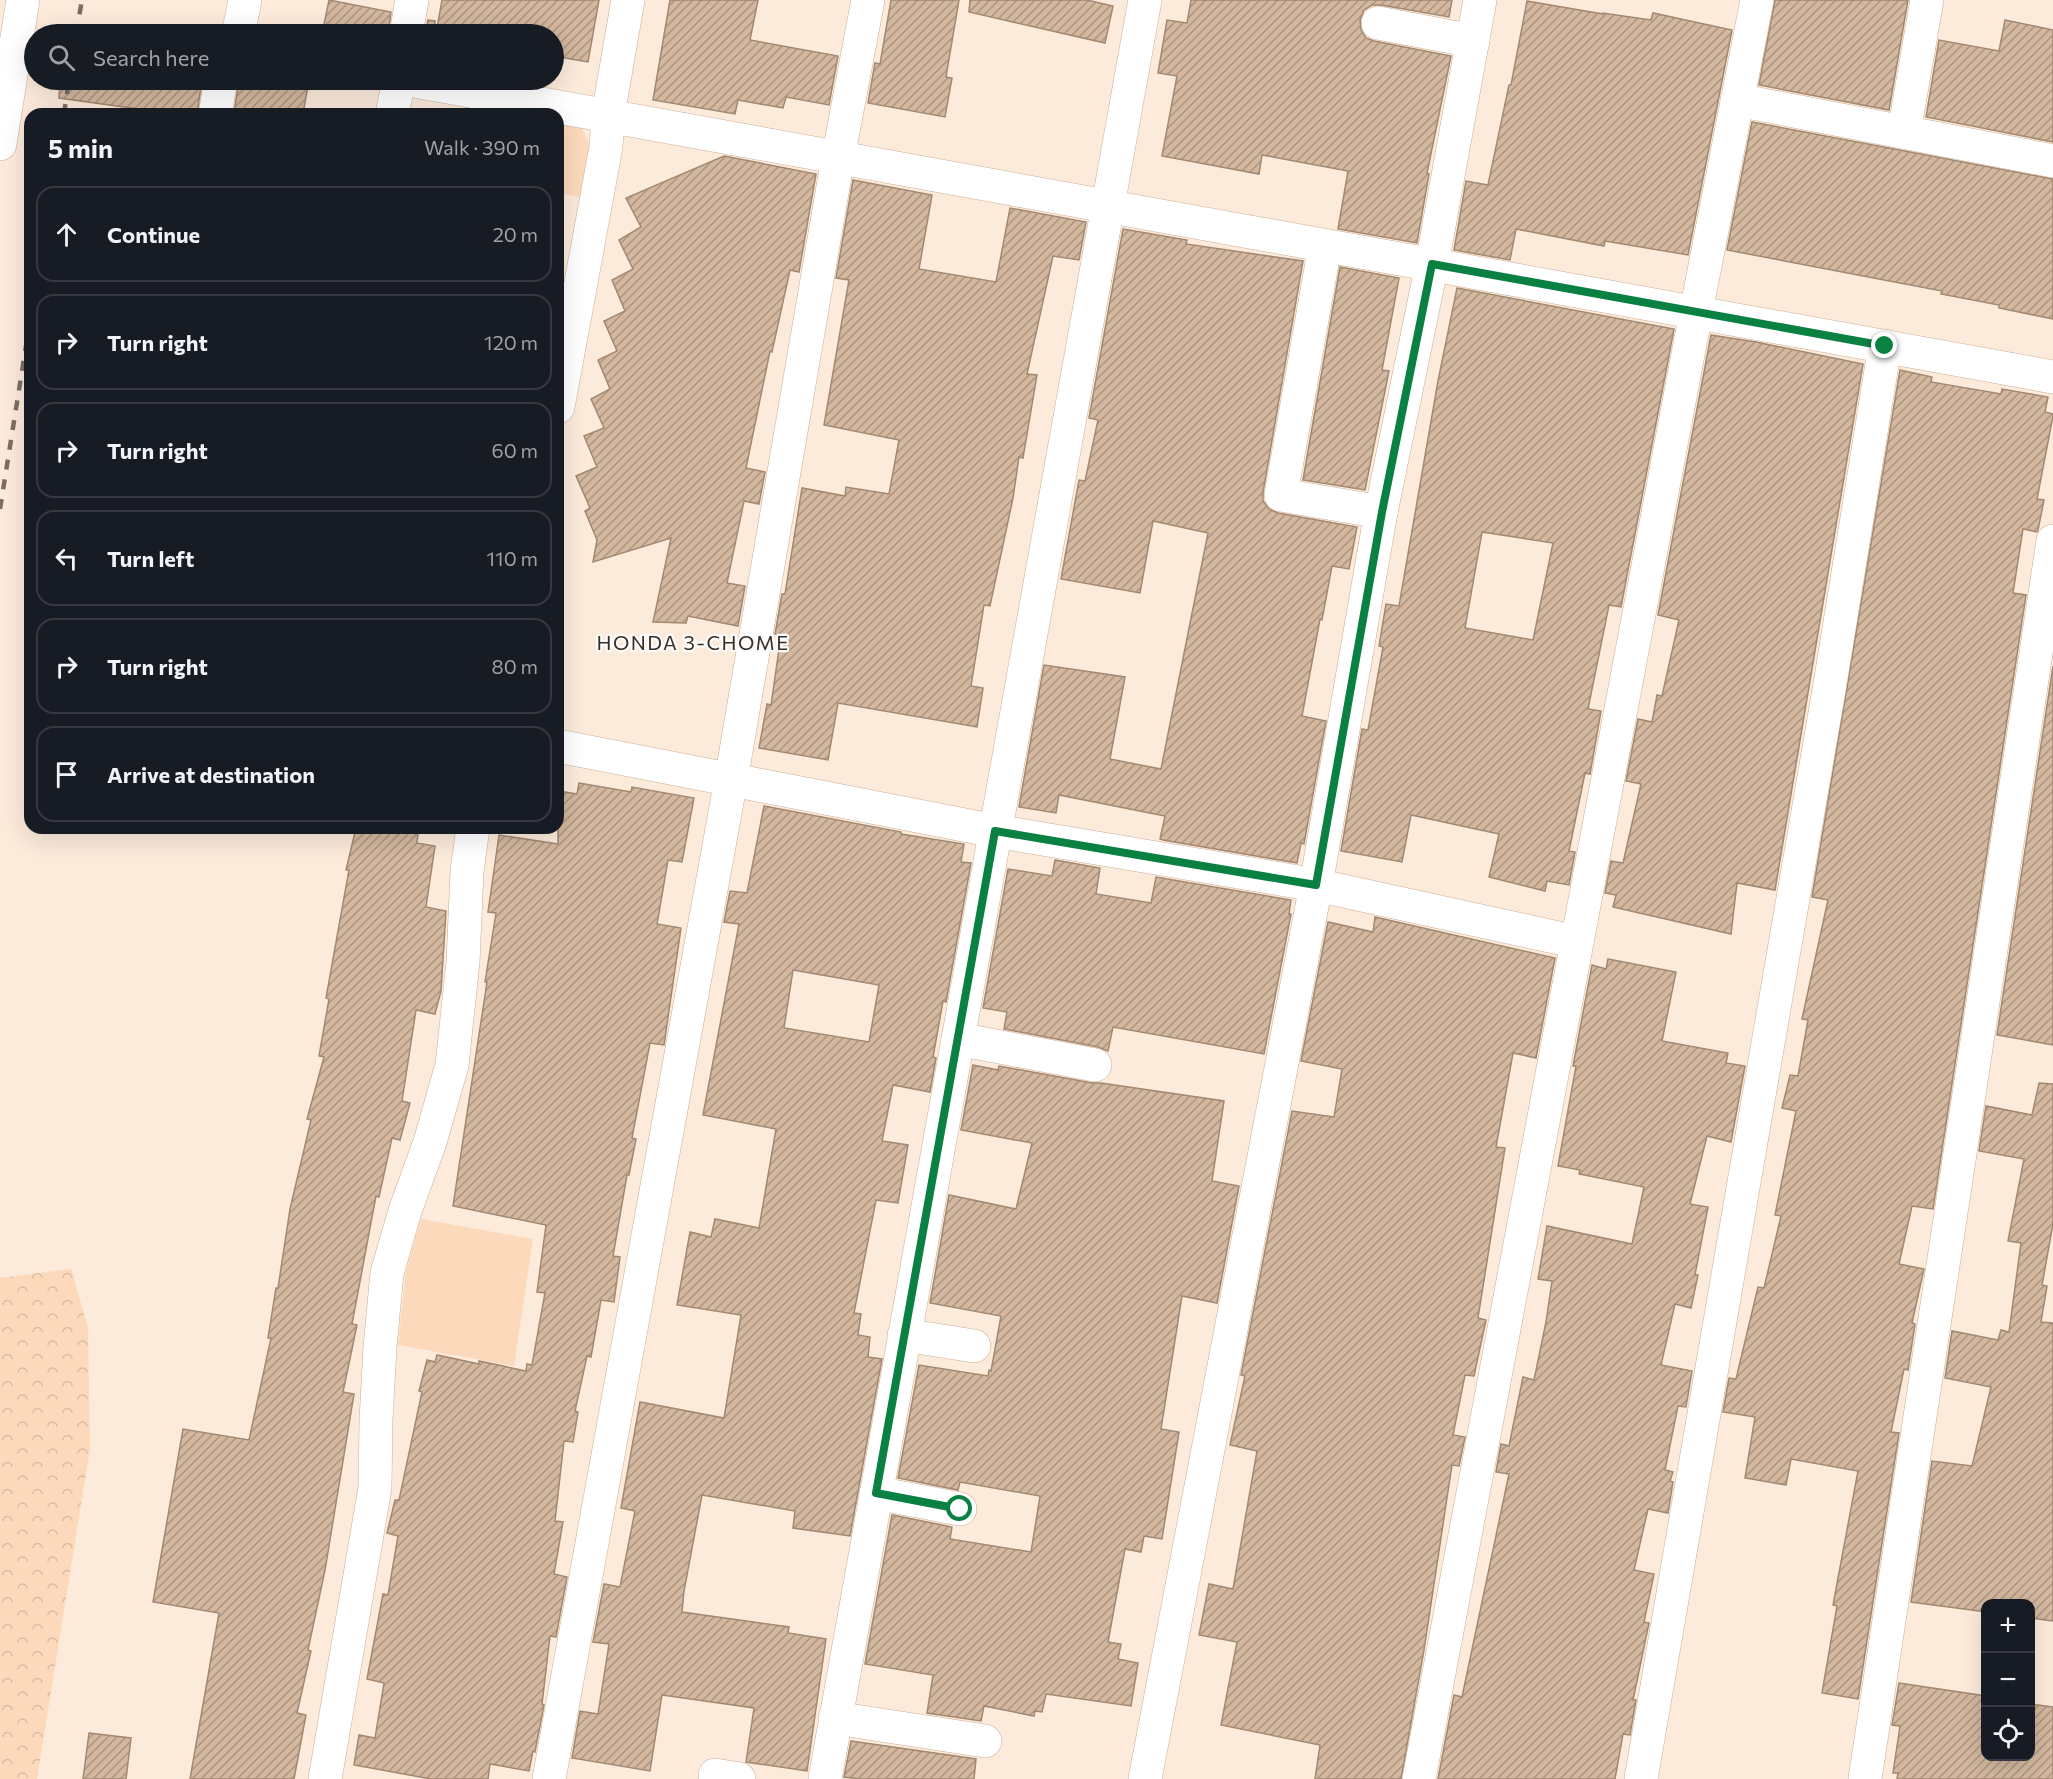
<!DOCTYPE html>
<html lang="en">
<head>
<meta charset="utf-8">
<style>
  body { margin:0; font-family:Commissioner,sans-serif; background:#20242c; color:#f1f3f6 }
  .controls { position:absolute; right:18px; bottom:18px; display:grid; overflow:hidden; border-radius:12px; box-shadow:0 6px 24px #0002 }
  .controls button { width:54px; height:54px; display:grid; place-items:center; padding:0; border:0; border-bottom:2px solid #363941; background:#171b24; color:#f1f3f6; font:30px sans-serif }
  .stop { position:absolute; width:18px; height:18px; margin:-14px; border:4px solid #0b8043; border-radius:50%; background:#fff }
  .stop.end { background:#0b8043; border-color:#fff; box-shadow:0 2px 6px #0008 }
  .list { margin:0; padding:0; list-style:none }
  h2 { display:flex; justify-content:space-between; align-items:center; height:78px; margin:0; padding:0 24px; font-size:26px }
  h2 small { font-size:20px; font-weight:400; color:#9ea1a6 }
  .list li { display:grid; grid-template-columns:39px 1fr auto; gap:18px; align-items:center; box-sizing:border-box; height:96px; margin:0 12px 12px; padding:0 12px; border:2px solid #363941; border-radius:18px }
  .list b { display:block; font-size:22px; white-space:nowrap }
  .list em { font-size:20px; font-style:normal; color:#9ea1a6 }
  .icon { flex:none; width:33px; height:33px; fill:none; stroke:currentColor; stroke-width:2; stroke-linecap:round; stroke-linejoin:round }
  .map { position:relative; flex:none; width:2053px; height:1779px; overflow:hidden }
  .search { position:absolute; background:#171b24; box-shadow:0 6px 24px #0002; left:24px; top:24px; width:540px; height:66px; display:flex; align-items:center; gap:15px; box-sizing:border-box; padding:0 21px; border-radius:33px; color:#9ea1a6; font-size:22px }
  .panel { position:absolute; background:#171b24; box-shadow:0 6px 24px #0002; left:24px; top:108px; width:540px; height:726px; border-radius:18px }
  .map>svg:first-child { display:block }
</style>
</head>
<body>
<div class="map">
<svg width="2053" height="1779" viewBox="0 0 2053 1779">
  <defs>
    <pattern id="forest-crowns" width="20" height="18" patternUnits="userSpaceOnUse" patternTransform="scale(1.5)"><rect width="20" height="18" fill="#fcd9bb"/><path d="M2 6a3 3 0 1 1 6 0M12 15a3 3 0 1 1 6 0" fill="none" stroke="#d9bba1"/></pattern>
    <pattern id="building-hatch" width="6" height="6" patternUnits="userSpaceOnUse" patternTransform="scale(1.5)"><rect width="6" height="6" fill="#d3b79e"/><path d="M-1 1l2-2M0 6l6-6M5 7l2-2" fill="none" stroke="#ac9581"/></pattern>
  </defs>
  <rect width="100%" height="100%" fill="#fcebdb"/>
  <!-- green -->
  <g fill="#fcd9bb">
    <path d="M 558,119 L 580,123 L 590,146 L 580,197 L 558,193 Z"/>
    <path d="M 421,1219 L 533,1239 L 514,1366 L 398,1345 L 406,1270 Z"/>
  </g>
  <!-- forest -->
  <path fill="url(#forest-crowns)" d="M 71,1269 L 88,1328 L 90,1449 L 37,1779 L 0,1779 L 0,1278 Z"/>
  <!-- building -->
  <g fill="url(#building-hatch)" stroke="#a38871" stroke-width="1.5" fill-rule="evenodd">
    <path d="M 329,0 L 391,12 L 388,34 L 322,34 Z"/>
    <path d="M 442,0 L 599,0 L 588,62 L 554,56 L 554,34 L 436,34 Z"/>
    <path d="M 670,0 L 758,0 L 750,40 L 838,56 L 829,105 L 786,97 L 783,108 L 738,100 L 735,114 L 653,100 Z"/>
    <path d="M 891,0 L 959,0 L 946,77 L 952,78 L 945,117 L 868,103 L 875,63 L 880,64 Z"/>
    <path d="M 970,0 L 1087,0 L 1113,6 L 1105,43 L 969,12 Z"/>
    <path d="M 1191,0 L 1452,0 L 1449,17 L 1381,5 L 1372,5 L 1364,10 L 1360,20 L 1361,30 L 1366,38 L 1374,41 L 1451,56 L 1427,173 L 1429,174 L 1417,243 L 1338,229 L 1348,171 L 1262,155 L 1259,174 L 1162,156 L 1177,76 L 1158,73 L 1167,20 L 1187,23 Z"/>
    <path d="M 1775,0 L 1908,0 L 1889,110 L 1759,85 Z"/>
    <path d="M 1527,1 L 1603,14 L 1603,13 L 1651,20 L 1653,13 L 1732,30 L 1688,255 L 1605,241 L 1604,246 L 1516,229 L 1510,260 L 1454,250 L 1466,181 L 1488,185 L 1509,85 L 1511,85 Z"/>
    <path d="M 428,20 L 435,21 L 434,34 L 425,34 Z"/>
    <path d="M 2005,20 L 2053,30 L 2053,142 L 1926,117 L 1939,40 L 1999,51 Z"/>
    <path d="M 60,80 L 202,80 L 197,114 L 137,114 L 138,109 L 59,98 Z"/>
    <path d="M 239,80 L 302,80 L 301,85 L 308,86 L 303,114 L 234,114 Z"/>
    <path d="M 1752,122 L 2053,179 L 2053,319 L 1999,308 L 1999,305 L 1941,294 L 1942,291 L 1727,250 Z"/>
    <path d="M 724,156 L 816,174 L 799,272 L 790,270 L 772,352 L 770,351 L 746,468 L 765,472 L 759,504 L 744,501 L 727,583 L 745,586 L 738,626 L 688,616 L 686,623 L 653,622 L 671,538 L 593,562 L 597,540 L 585,511 L 590,508 L 576,476 L 597,467 L 584,436 L 604,428 L 591,399 L 610,389 L 598,360 L 617,351 L 604,321 L 625,311 L 612,280 L 633,269 L 619,240 L 641,227 L 626,198 Z"/>
    <path d="M 853,180 L 932,195 L 919,269 L 996,282 L 1010,208 L 1086,222 L 1079,260 L 1053,256 L 1027,374 L 1037,375 L 1023,458 L 1019,457 L 1013,498 L 990,606 L 984,605 L 971,686 L 983,688 L 977,727 L 838,703 L 828,760 L 759,748 L 767,704 L 771,705 L 781,635 L 775,634 L 782,594 L 785,594 L 802,488 L 845,496 L 846,487 L 889,494 L 899,440 L 824,425 L 849,280 L 836,278 Z"/>
    <path d="M 1123,229 L 1187,240 L 1186,244 L 1303,261 L 1263,492 L 1263,501 L 1269,509 L 1278,513 L 1357,527 L 1349,569 L 1332,566 L 1322,620 L 1320,619 L 1302,716 L 1326,721 L 1304,844 L 1301,843 L 1297,863 L 1163,840 L 1160,839 L 1165,816 L 1059,795 L 1056,813 L 1019,807 L 1044,665 L 1125,677 L 1110,759 L 1161,769 L 1208,533 L 1153,521 L 1140,593 L 1061,579 L 1079,480 L 1085,481 L 1098,420 L 1089,418 Z"/>
    <path d="M 1340,267 L 1399,278 L 1382,370 L 1389,371 L 1365,490 L 1303,480 Z"/>
    <path d="M 1457,288 L 1674,329 L 1621,607 L 1609,605 L 1588,709 L 1601,711 L 1590,774 L 1585,773 L 1569,851 L 1575,852 L 1569,885 L 1547,881 L 1545,891 L 1489,877 L 1499,834 L 1411,815 L 1402,862 L 1341,851 L 1362,729 L 1368,730 L 1383,647 L 1379,646 L 1386,604 L 1399,606 L 1438,381 ZM 1482,532 L 1553,543 L 1533,640 L 1465,628 Z"/>
    <path d="M 1711,335 L 1756,342 L 1863,364 L 1775,890 L 1737,883 L 1731,934 L 1613,907 L 1616,895 L 1605,893 L 1611,861 L 1623,863 L 1641,784 L 1626,781 L 1638,719 L 1652,722 L 1657,695 L 1662,696 L 1679,620 L 1658,615 Z"/>
    <path d="M 1900,370 L 1932,377 L 1931,382 L 2001,394 L 2002,389 L 2048,397 L 2045,412 L 2053,414 L 2053,416 L 2037,499 L 2044,500 L 2038,530 L 2037,532 L 2023,529 L 2013,593 L 2026,595 L 1933,1209 L 1912,1206 L 1899,1264 L 1924,1269 L 1912,1323 L 1915,1324 L 1908,1370 L 1904,1369 L 1891,1432 L 1899,1433 L 1858,1699 L 1822,1693 L 1837,1606 L 1833,1605 L 1858,1471 L 1791,1459 L 1786,1485 L 1745,1478 L 1755,1417 L 1723,1412 L 1729,1378 L 1736,1379 L 1758,1287 L 1764,1288 L 1781,1216 L 1775,1215 L 1796,1111 L 1782,1108 L 1790,1075 L 1798,1076 L 1808,1020 L 1802,1019 L 1828,900 L 1812,897 Z"/>
    <path d="M 2053,666 L 2053,1045 L 1997,1035 Z"/>
    <path d="M 579,783 L 631,792 L 632,787 L 694,798 L 682,862 L 668,860 L 657,924 L 681,928 L 664,1045 L 650,1043 L 632,1138 L 636,1139 L 629,1175 L 627,1175 L 613,1256 L 620,1257 L 614,1302 L 601,1300 L 591,1357 L 587,1356 L 575,1411 L 578,1412 L 573,1442 L 564,1441 L 555,1521 L 563,1522 L 554,1574 L 567,1577 L 556,1637 L 550,1636 L 542,1704 L 544,1705 L 535,1752 L 533,1751 L 529,1771 L 490,1764 L 488,1779 L 431,1779 L 354,1765 L 359,1735 L 375,1738 L 384,1683 L 367,1679 L 383,1594 L 388,1595 L 398,1536 L 387,1533 L 395,1500 L 399,1500 L 422,1392 L 419,1391 L 427,1360 L 435,1362 L 437,1355 L 479,1364 L 479,1361 L 526,1371 L 527,1364 L 532,1365 L 545,1293 L 537,1292 L 546,1225 L 453,1206 L 487,982 L 485,982 L 496,913 L 488,912 L 499,835 L 558,844 L 558,791 L 577,794 Z"/>
    <path d="M 764,806 L 901,832 L 901,834 L 964,844 L 961,862 L 971,863 L 946,1002 L 943,1001 L 933,1057 L 936,1058 L 930,1092 L 893,1085 L 882,1141 L 908,1145 L 898,1203 L 876,1200 L 854,1313 L 861,1314 L 858,1335 L 870,1337 L 868,1357 L 882,1359 L 850,1536 L 793,1528 L 795,1511 L 702,1495 L 684,1591 L 682,1612 L 789,1627 L 788,1633 L 826,1639 L 807,1771 L 746,1762 L 754,1708 L 662,1695 L 650,1771 L 572,1758 L 580,1711 L 598,1714 L 609,1644 L 593,1642 L 604,1584 L 620,1587 L 635,1511 L 621,1508 L 640,1402 L 724,1418 L 741,1315 L 677,1305 L 690,1232 L 711,1237 L 715,1219 L 759,1228 L 776,1129 L 703,1115 L 739,924 L 724,922 L 730,891 L 747,893 ZM 793,970 L 879,985 L 869,1042 L 784,1028 Z"/>
    <path d="M 356,828 L 377,828 L 418,834 L 417,843 L 435,846 L 426,907 L 446,911 L 441,991 L 435,1014 L 416,1010 L 402,1101 L 410,1103 L 400,1140 L 392,1138 L 379,1197 L 376,1196 L 352,1324 L 357,1325 L 343,1392 L 354,1394 L 325,1570 L 308,1650 L 311,1651 L 297,1713 L 306,1715 L 294,1779 L 190,1779 L 219,1613 L 153,1602 L 183,1429 L 249,1440 L 271,1338 L 268,1338 L 276,1288 L 278,1288 L 290,1209 L 311,1120 L 307,1119 L 324,1057 L 319,1056 L 329,999 L 326,998 L 349,870 L 346,870 Z"/>
    <path d="M 1055,860 L 1100,868 L 1096,894 L 1151,903 L 1156,877 L 1291,900 L 1289,914 L 1291,914 L 1264,1054 L 1113,1027 L 1108,1051 L 1098,1047 L 1004,1029 L 1007,1012 L 983,1008 L 1008,869 L 1052,876 Z"/>
    <path d="M 1375,917 L 1555,958 L 1536,1058 L 1513,1053 L 1496,1147 L 1505,1148 L 1478,1318 L 1486,1320 L 1474,1376 L 1465,1375 L 1453,1435 L 1465,1437 L 1459,1466 L 1452,1465 L 1424,1650 L 1401,1779 L 1315,1779 L 1320,1745 L 1221,1725 L 1237,1642 L 1199,1635 L 1209,1584 L 1233,1589 L 1257,1451 L 1230,1445 L 1245,1376 L 1241,1375 L 1292,1111 L 1334,1117 L 1342,1069 L 1301,1061 L 1328,922 L 1373,932 Z"/>
    <path d="M 1608,959 L 1676,972 L 1662,1041 L 1728,1053 L 1726,1063 L 1745,1066 L 1731,1142 L 1707,1136 L 1690,1204 L 1708,1207 L 1695,1275 L 1698,1275 L 1691,1308 L 1675,1304 L 1661,1365 L 1692,1371 L 1686,1407 L 1678,1406 L 1665,1470 L 1673,1472 L 1670,1481 L 1673,1482 L 1668,1513 L 1648,1509 L 1634,1570 L 1654,1574 L 1644,1622 L 1649,1623 L 1633,1700 L 1636,1700 L 1630,1735 L 1623,1734 L 1615,1779 L 1438,1779 L 1454,1695 L 1462,1697 L 1509,1474 L 1496,1472 L 1501,1444 L 1509,1446 L 1523,1377 L 1534,1380 L 1546,1322 L 1552,1281 L 1538,1279 L 1547,1226 L 1632,1244 L 1644,1187 L 1579,1174 L 1580,1170 L 1558,1166 L 1576,1066 L 1573,1066 L 1592,965 L 1606,969 Z"/>
    <path d="M 973,1065 L 998,1070 L 999,1066 L 1092,1083 L 1101,1083 L 1224,1101 L 1212,1181 L 1239,1186 L 1217,1303 L 1182,1296 L 1161,1429 L 1179,1432 L 1162,1539 L 1144,1536 L 1141,1552 L 1125,1549 L 1108,1642 L 1121,1644 L 1118,1659 L 1138,1663 L 1131,1706 L 1046,1694 L 1042,1712 L 1035,1711 L 1034,1716 L 984,1706 L 981,1721 L 927,1713 L 933,1675 L 865,1664 L 892,1515 L 952,1527 L 950,1539 L 1031,1552 L 1040,1496 L 960,1482 L 958,1490 L 898,1478 L 919,1365 L 988,1376 L 989,1370 L 991,1371 L 1001,1316 L 930,1303 L 949,1195 L 1016,1209 L 1032,1143 L 961,1130 Z"/>
    <path d="M 2039,1083 L 2053,1084 L 2053,1224 L 2042,1285 L 2047,1286 L 2041,1322 L 2053,1323 L 2053,1621 L 2031,1618 L 2031,1604 L 1986,1604 L 1986,1612 L 1911,1602 L 1932,1461 L 1972,1466 L 1991,1387 L 1945,1378 L 1952,1331 L 1998,1340 L 2001,1330 L 2009,1332 L 2021,1243 L 2008,1241 L 2024,1159 L 1979,1151 L 1986,1106 L 2032,1115 Z"/>
    <path d="M 1899,1683 L 1986,1696 L 1986,1756 L 2031,1756 L 2031,1704 L 2053,1707 L 2053,1779 L 1897,1779 L 1898,1773 L 1893,1773 L 1900,1726 L 1892,1725 Z"/>
    <path d="M 89,1733 L 131,1738 L 126,1779 L 83,1779 Z"/>
    <path d="M 851,1741 L 976,1759 L 974,1779 L 861,1779 L 844,1777 Z"/>
  </g>
  <g fill="none" stroke-linecap="round" stroke-linejoin="round">
    <defs>
      <g id="minor">
        <path d="M 1378,23 L 1473,41"/>
        <path d="M 236,34 L 239,30 L 245,0"/>
        <path d="M 406,34 L 412,0"/>
        <path d="M 409,80 L 2053,377"/>
        <path d="M 1737,100 L 2053,161"/>
        <path d="M 215,114 L 221,80"/>
        <path d="M 392,114 L 399,80"/>
        <path d="M 1904,132 L 1927,0"/>
        <path d="M 0,144 L 23,0"/>
        <path d="M 1325,246 L 1281,495 L 1381,512"/>
        <path d="M 558,407 L 606,147 L 608,115 L 628,0"/>
        <path d="M 558,746 L 995,831 L 1316,885 L 1577,942"/>
        <path d="M 958,1039 L 1095,1065"/>
        <path d="M 904,1335 L 974,1346"/>
        <path d="M 876,1493 L 960,1509"/>
        <path d="M 835,1718 L 985,1741"/>
        <path d="M 715,1775 L 739,1779"/>
        <path d="M 325,1779 L 375,1488 L 376,1420 L 380,1347 L 387,1273 L 405,1211 L 430,1142 L 452,1065 L 463,962 L 467,871 L 473,828"/>
        <path d="M 549,1779 L 731,780 L 838,158 L 868,0"/>
        <path d="M 825,1779 L 1145,0"/>
        <path d="M 1145,1779 L 1316,885 L 1381,512 L 1432,264 L 1480,0"/>
        <path d="M 1419,1779 L 1696,312 L 1757,0"/>
        <path d="M 1641,1779 L 1829,690 L 1885,346"/>
        <path d="M 1865,1779 L 2053,541"/>
      </g>
    </defs>
    <!-- minor casing -->
    <use href="#minor" stroke="#caae96" stroke-width="34"/>
    <!-- minor -->
    <use href="#minor" stroke="#fff" stroke-width="33"/>
    <!-- rail -->
    <g stroke="#7b6e62" stroke-width="4.5" stroke-dasharray="10 10" stroke-linecap="butt">
      <path d="M 76,34 L 82,0"/>
      <path d="M 64,114 L 69,80"/>
      <path d="M 0,509 L 30,321"/>
    </g>
  </g>
  <g fill="none" stroke-linecap="round" stroke-linejoin="round">
    <!-- route -->
    <path stroke="#0b8043" stroke-width="8" d="M 960,1509 L 876,1493 L 995,831 L 1316,885 L 1382,512 L 1432,264 L 1885,346"/>
  </g>
  <g text-anchor="middle" stroke-width="4.5" stroke-linejoin="round" paint-order="stroke">
    <!-- neighbourhood labels -->
    <g font-size="20" letter-spacing="1.5" fill="#392e24" stroke="#fbfbfb">
      <text x="693" y="650">HONDA 3-CHOME</text>
    </g>
  </g>
</svg>
<div class="controls">
<button>+</button>
<button>−</button>
<button><svg class="icon" aria-label="locate" viewBox="0 0 24 24"><circle cx="12" cy="12" r="6"/><path d="M12 2v4M12 18v4M2 12h4M18 12h4"/></svg></button>
</div>
<div class="stop" style="left:960px;top:1509px"></div>
<div class="stop end" style="left:1885px;top:346px"></div>
<div class="search"><svg class="icon" aria-label="search" viewBox="0 0 24 24"><circle cx="10" cy="10" r="6"/><path d="M15 15l6 6"/></svg>Search here</div>
<section class="panel">
<h2>5 min<small>Walk · 390 m</small></h2>
<ul class="list">
<li><svg class="icon" aria-label="ahead" viewBox="0 0 24 24"><path d="M12 20V5M6 11l6-6 6 6"/></svg><div><b>Continue</b></div><em>20 m</em></li>
<li><svg class="icon" aria-label="right" viewBox="0 0 24 24"><path d="M7 20v-9h11M14 6l5 5-5 5"/></svg><div><b>Turn right</b></div><em>120 m</em></li>
<li><svg class="icon" aria-label="right" viewBox="0 0 24 24"><path d="M7 20v-9h11M14 6l5 5-5 5"/></svg><div><b>Turn right</b></div><em>60 m</em></li>
<li><svg class="icon" aria-label="left" viewBox="0 0 24 24"><path d="M17 20v-9H6M10 6l-5 5 5 5"/></svg><div><b>Turn left</b></div><em>110 m</em></li>
<li><svg class="icon" aria-label="right" viewBox="0 0 24 24"><path d="M7 20v-9h11M14 6l5 5-5 5"/></svg><div><b>Turn right</b></div><em>80 m</em></li>
<li><svg class="icon" aria-label="arrive" viewBox="0 0 24 24"><path d="M6 21V4h12l-3 4 3 4H6"/></svg><div><b>Arrive at destination</b></div></li>
</ul>
</section>
</div>
</body>
</html>
